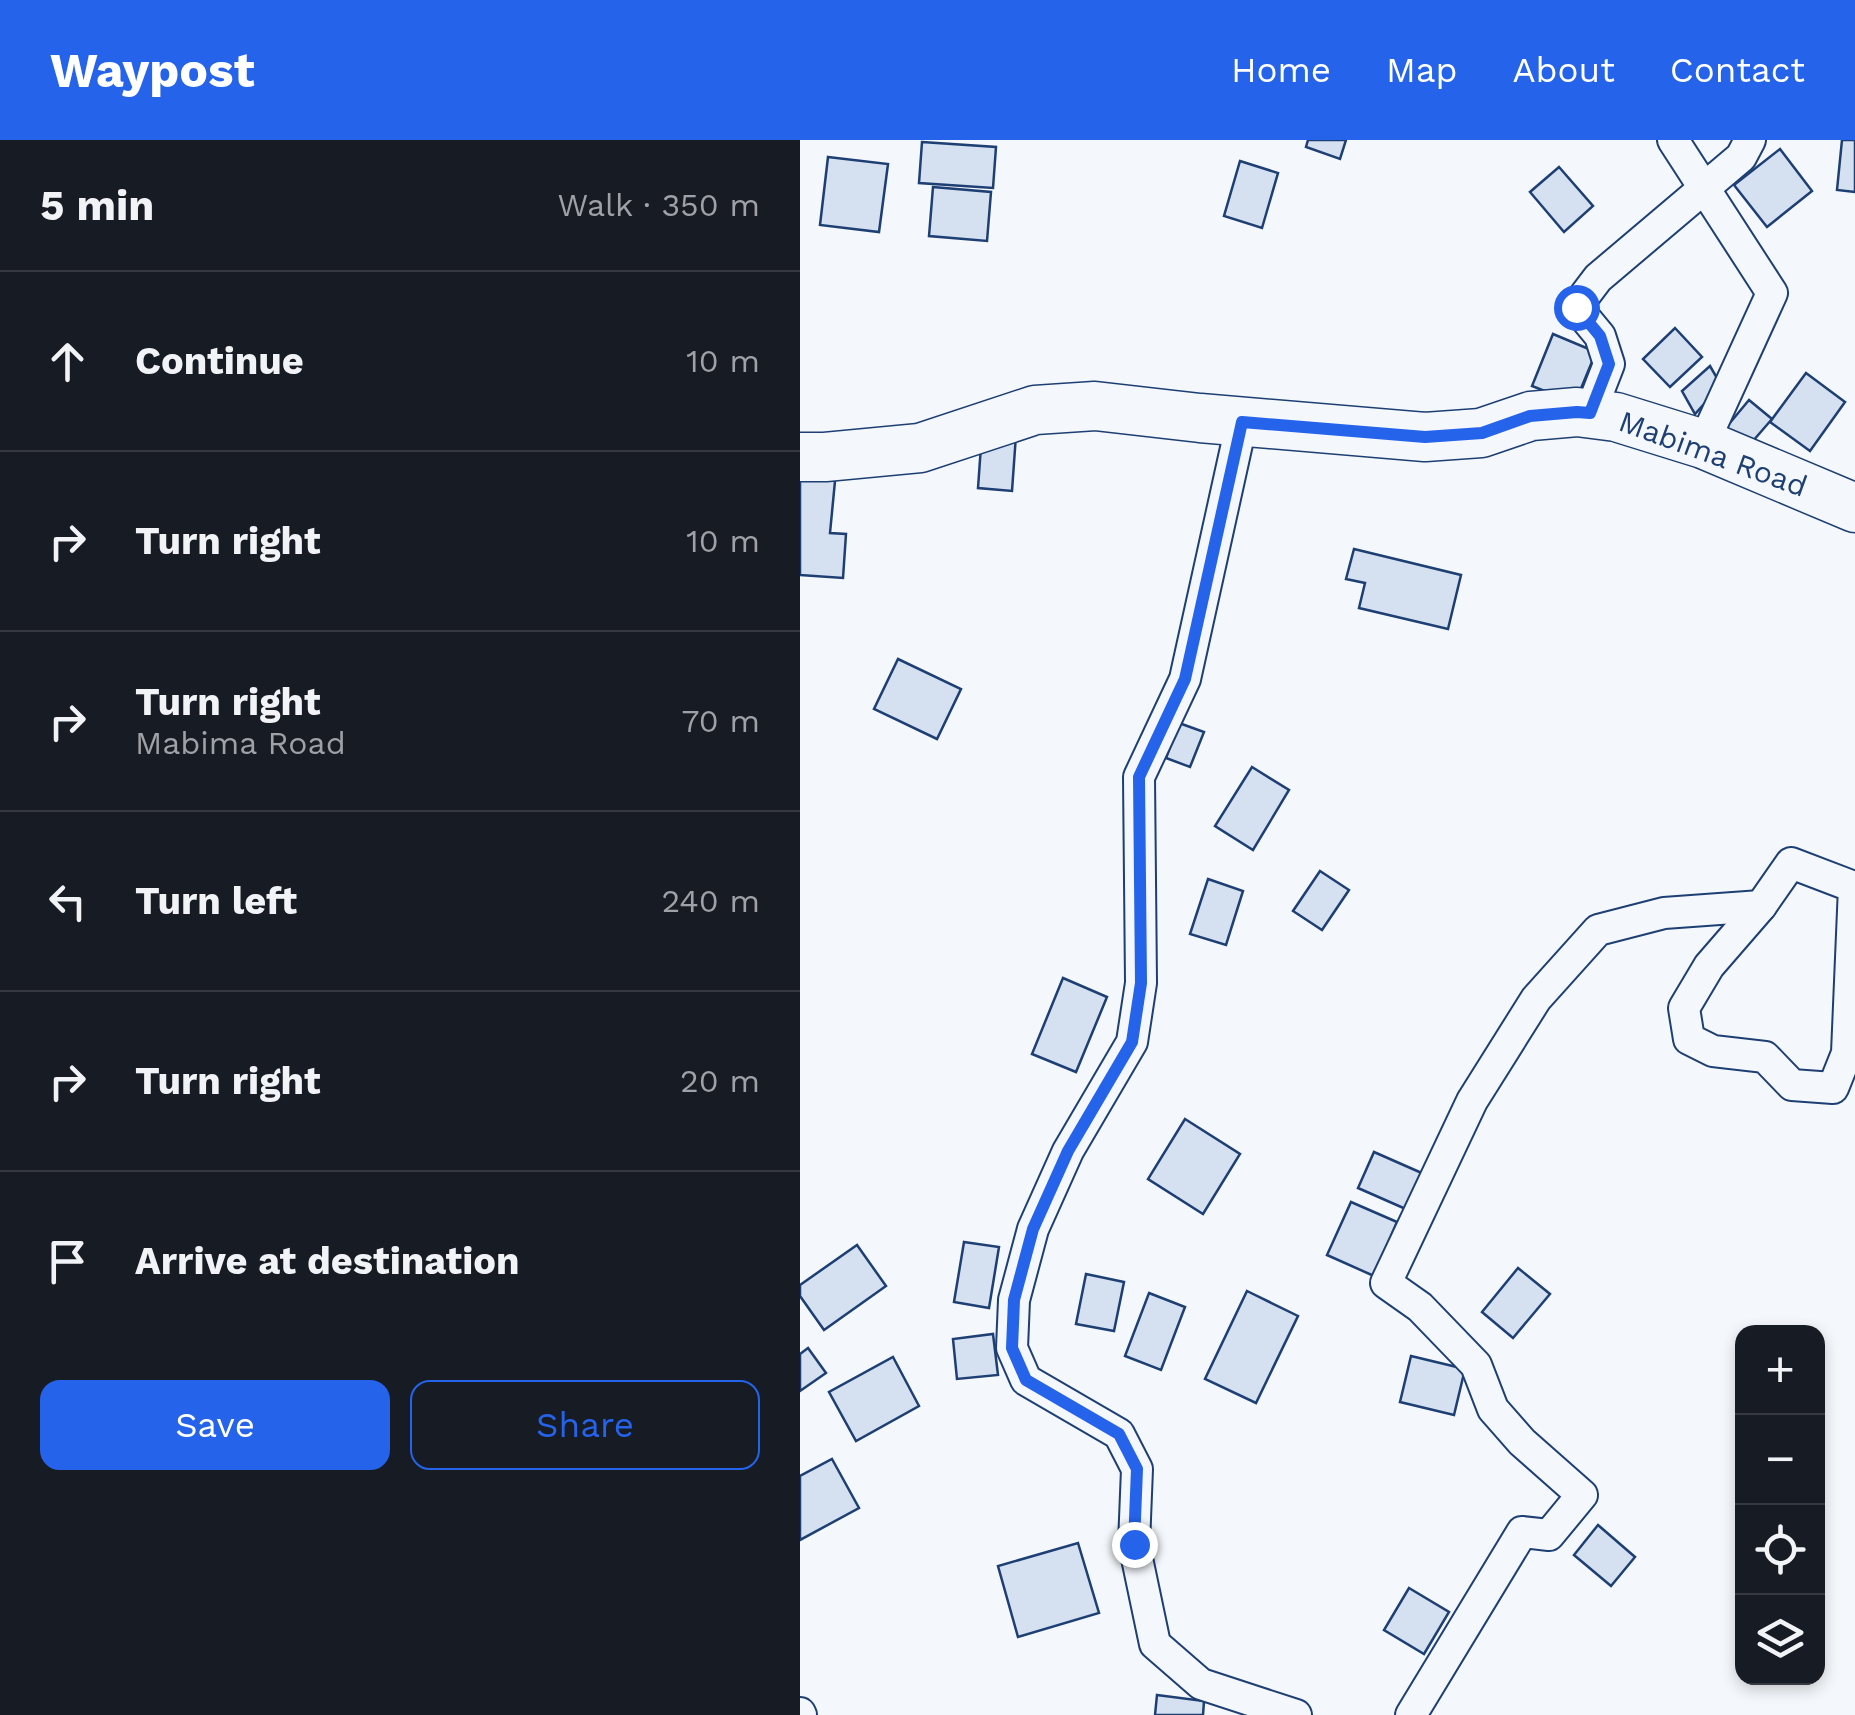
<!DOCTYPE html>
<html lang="en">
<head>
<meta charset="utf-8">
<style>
  body { margin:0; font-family:"Work Sans",sans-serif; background:#20242c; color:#f1f3f6 }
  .controls { position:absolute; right:30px; bottom:30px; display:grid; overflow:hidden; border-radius:20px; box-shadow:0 5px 15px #0003 }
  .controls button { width:90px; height:90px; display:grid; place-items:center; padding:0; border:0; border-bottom:2px solid #363941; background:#171b24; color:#f1f3f6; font:50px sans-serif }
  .stop { position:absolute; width:30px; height:30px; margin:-22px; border:8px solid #2563eb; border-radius:50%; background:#fff }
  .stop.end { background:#2563eb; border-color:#fff; box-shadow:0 2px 10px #0008 }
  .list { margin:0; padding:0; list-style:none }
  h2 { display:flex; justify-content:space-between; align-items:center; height:130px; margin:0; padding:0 40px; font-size:42px }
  h2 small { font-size:32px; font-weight:400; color:#9ea1a6 }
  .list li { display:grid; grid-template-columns:65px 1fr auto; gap:30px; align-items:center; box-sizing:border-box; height:180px; padding:0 40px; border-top:2px solid #363941 }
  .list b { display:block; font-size:38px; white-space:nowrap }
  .list p { margin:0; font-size:32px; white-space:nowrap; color:#9ea1a6 }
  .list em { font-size:32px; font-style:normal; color:#9ea1a6 }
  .actions { display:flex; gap:20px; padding:30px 40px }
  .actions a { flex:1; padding:22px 0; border:2px solid #2563eb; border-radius:20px; text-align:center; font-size:35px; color:#2563eb }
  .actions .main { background:#2563eb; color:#fff }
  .icon { flex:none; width:55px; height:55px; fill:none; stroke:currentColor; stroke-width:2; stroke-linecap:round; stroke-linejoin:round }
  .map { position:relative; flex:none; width:1055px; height:1575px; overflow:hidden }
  header { display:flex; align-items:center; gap:60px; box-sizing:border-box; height:140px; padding:0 50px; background:#2563eb; color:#fff }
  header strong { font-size:48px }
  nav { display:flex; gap:55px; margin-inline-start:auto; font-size:35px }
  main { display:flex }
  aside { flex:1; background:#171b24 }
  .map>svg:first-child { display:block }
</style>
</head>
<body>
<header>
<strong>Waypost</strong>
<nav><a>Home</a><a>Map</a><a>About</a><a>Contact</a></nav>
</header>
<main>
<aside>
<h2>5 min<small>Walk · 350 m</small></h2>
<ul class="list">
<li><svg class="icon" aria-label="ahead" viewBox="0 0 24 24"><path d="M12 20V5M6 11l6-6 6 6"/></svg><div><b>Continue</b></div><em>10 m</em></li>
<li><svg class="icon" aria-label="right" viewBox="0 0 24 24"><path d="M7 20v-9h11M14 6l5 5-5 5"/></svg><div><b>Turn right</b></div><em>10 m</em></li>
<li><svg class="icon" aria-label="right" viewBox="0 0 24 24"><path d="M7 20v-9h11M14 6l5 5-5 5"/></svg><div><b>Turn right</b><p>Mabima Road</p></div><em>70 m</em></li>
<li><svg class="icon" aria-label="left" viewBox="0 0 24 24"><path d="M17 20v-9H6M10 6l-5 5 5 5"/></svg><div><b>Turn left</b></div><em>240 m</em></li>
<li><svg class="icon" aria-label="right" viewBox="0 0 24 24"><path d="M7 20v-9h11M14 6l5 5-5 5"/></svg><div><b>Turn right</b></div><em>20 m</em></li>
<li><svg class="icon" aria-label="arrive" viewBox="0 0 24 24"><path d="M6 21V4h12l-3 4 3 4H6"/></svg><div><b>Arrive at destination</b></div></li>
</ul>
<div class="actions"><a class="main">Save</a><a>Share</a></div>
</aside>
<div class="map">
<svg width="1055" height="1575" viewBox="0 0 1055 1575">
  <rect width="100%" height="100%" fill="#f4f7fb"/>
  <!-- building -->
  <g fill="#d5e0f0" stroke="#1d3f73" stroke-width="2.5">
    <path d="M 508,0 L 546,0 L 540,19 L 506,7 Z"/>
    <path d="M 1042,0 L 1055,0 L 1055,52 L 1037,50 Z"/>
    <path d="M 122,2 L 196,7 L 193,48 L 119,43 Z"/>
    <path d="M 980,9 L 1012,51 L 967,87 L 934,45 Z"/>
    <path d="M 28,17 L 88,24 L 79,92 L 20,85 Z"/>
    <path d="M 440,21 L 478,33 L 462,88 L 424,76 Z"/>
    <path d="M 759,27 L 793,66 L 764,92 L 730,52 Z"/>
    <path d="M 133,47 L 191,52 L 187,101 L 129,96 Z"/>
    <path d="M 875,188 L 902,217 L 870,247 L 843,219 Z"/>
    <path d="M 753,194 L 796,212 L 775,263 L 732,246 Z"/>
    <path d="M 910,226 L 921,245 L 895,274 L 882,251 Z"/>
    <path d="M 1006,233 L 1045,262 L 1010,311 L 970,282 Z"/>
    <path d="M 949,260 L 972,279 L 946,309 L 924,290 Z"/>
    <path d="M 182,292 L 216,295 L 212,351 L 178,348 Z"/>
    <path d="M 0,337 L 35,341 L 30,393 L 46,394 L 43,438 L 0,435 Z"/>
    <path d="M 554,409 L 661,435 L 648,489 L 559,468 L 565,443 L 546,439 Z"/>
    <path d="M 98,519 L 161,549 L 137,599 L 74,569 Z"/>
    <path d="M 379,583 L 404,592 L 390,627 L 366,618 Z"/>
    <path d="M 452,627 L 489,650 L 453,710 L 415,686 Z"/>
    <path d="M 520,731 L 549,750 L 522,790 L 493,771 Z"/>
    <path d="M 408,739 L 443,751 L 426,805 L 390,794 Z"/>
    <path d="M 263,838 L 307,857 L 276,932 L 232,914 Z"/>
    <path d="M 385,979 L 440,1014 L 403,1074 L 348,1039 Z"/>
    <path d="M 574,1012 L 624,1034 L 608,1070 L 558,1048 Z"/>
    <path d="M 551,1062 L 597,1082 L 574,1136 L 527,1115 Z"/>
    <path d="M 164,1102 L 199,1107 L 189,1168 L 154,1162 Z"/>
    <path d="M 57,1105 L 86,1146 L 24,1190 L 0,1156 L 0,1145 Z"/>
    <path d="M 718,1128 L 750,1154 L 713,1198 L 682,1172 Z"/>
    <path d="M 286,1134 L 324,1142 L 314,1191 L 276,1184 Z"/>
    <path d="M 447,1151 L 498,1176 L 456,1263 L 405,1239 Z"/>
    <path d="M 349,1153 L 385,1167 L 361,1230 L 325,1216 Z"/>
    <path d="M 193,1194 L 198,1235 L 157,1239 L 153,1199 Z"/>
    <path d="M 8,1208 L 26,1233 L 0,1251 L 0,1214 Z"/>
    <path d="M 611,1216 L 665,1229 L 654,1275 L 600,1262 Z"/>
    <path d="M 93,1217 L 119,1266 L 56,1301 L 29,1252 Z"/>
    <path d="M 32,1319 L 59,1368 L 0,1400 L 0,1336 Z"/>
    <path d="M 798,1385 L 835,1417 L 811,1446 L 774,1415 Z"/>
    <path d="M 278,1403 L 299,1473 L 218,1497 L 198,1426 Z"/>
    <path d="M 609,1448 L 649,1472 L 624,1514 L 584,1490 Z"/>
    <path d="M 357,1555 L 404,1561 L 403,1575 L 355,1575 Z"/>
  </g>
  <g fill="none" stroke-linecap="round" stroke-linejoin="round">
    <defs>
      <g id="street">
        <path d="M 873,0 L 972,153 L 903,304"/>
        <path d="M 790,273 L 809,224 L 800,196 L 776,167 L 798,138 L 941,17 L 950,0"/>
        <path d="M 442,281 L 385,539 L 339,637 L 341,843 L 332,902 L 268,1011 L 233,1089 L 214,1160 L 212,1208 L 226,1240 L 319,1294 L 337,1329 L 334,1404 L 355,1504 L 401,1544 L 496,1575"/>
        <path d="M 991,723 L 1054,747 L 1047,913 L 1033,948 L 992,945 L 965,917 L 913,911 L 889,899 L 884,868 L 909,826 L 961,766 Z"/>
        <path d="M 0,1573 L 1,1575"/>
        <path d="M 611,1575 L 722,1392 L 749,1395 L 782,1355 L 722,1302 L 693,1269 L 676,1225 L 620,1167 L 586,1143 L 672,961 L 736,859 L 798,790 L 864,773 L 961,766"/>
      </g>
      <path id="primary" d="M 0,317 L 25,317 L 120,308 L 235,270 L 295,266 L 400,278 L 625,297 L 681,293 L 731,276 L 777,272 L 816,277 L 903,304 L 1055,368"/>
    </defs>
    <!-- street casing -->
    <use href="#street" stroke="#1d3f73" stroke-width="34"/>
    <!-- primary casing -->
    <use href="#primary" stroke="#1d3f73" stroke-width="51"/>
    <!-- street -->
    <use href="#street" stroke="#f4f7fb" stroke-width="30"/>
    <!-- primary -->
    <use href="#primary" stroke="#f4f7fb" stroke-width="48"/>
  </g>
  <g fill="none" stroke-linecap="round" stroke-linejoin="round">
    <!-- route -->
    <path stroke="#2563eb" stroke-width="12" d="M 334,1404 L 337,1329 L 319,1294 L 226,1240 L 212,1208 L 214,1160 L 233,1089 L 268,1011 L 332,902 L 341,843 L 339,637 L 385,539 L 442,282 L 625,297 L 682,293 L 730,276 L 777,272 L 790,273 L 809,224 L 800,196 L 776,167"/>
  </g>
  <g text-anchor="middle" stroke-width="8" stroke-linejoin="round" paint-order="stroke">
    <!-- street labels -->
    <g font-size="30" fill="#1d3f73" stroke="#f4f7fb">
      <text transform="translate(913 314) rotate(20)" y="10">Mabima Road</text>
    </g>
  </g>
</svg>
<div class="controls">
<button>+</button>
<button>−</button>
<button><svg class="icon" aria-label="locate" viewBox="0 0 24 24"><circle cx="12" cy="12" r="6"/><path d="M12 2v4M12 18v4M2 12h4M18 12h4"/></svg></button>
<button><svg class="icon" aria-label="layers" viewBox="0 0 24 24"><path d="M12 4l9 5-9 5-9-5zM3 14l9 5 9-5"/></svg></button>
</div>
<div class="stop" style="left:776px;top:167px"></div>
<div class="stop end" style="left:334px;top:1404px"></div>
</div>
</main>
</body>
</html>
